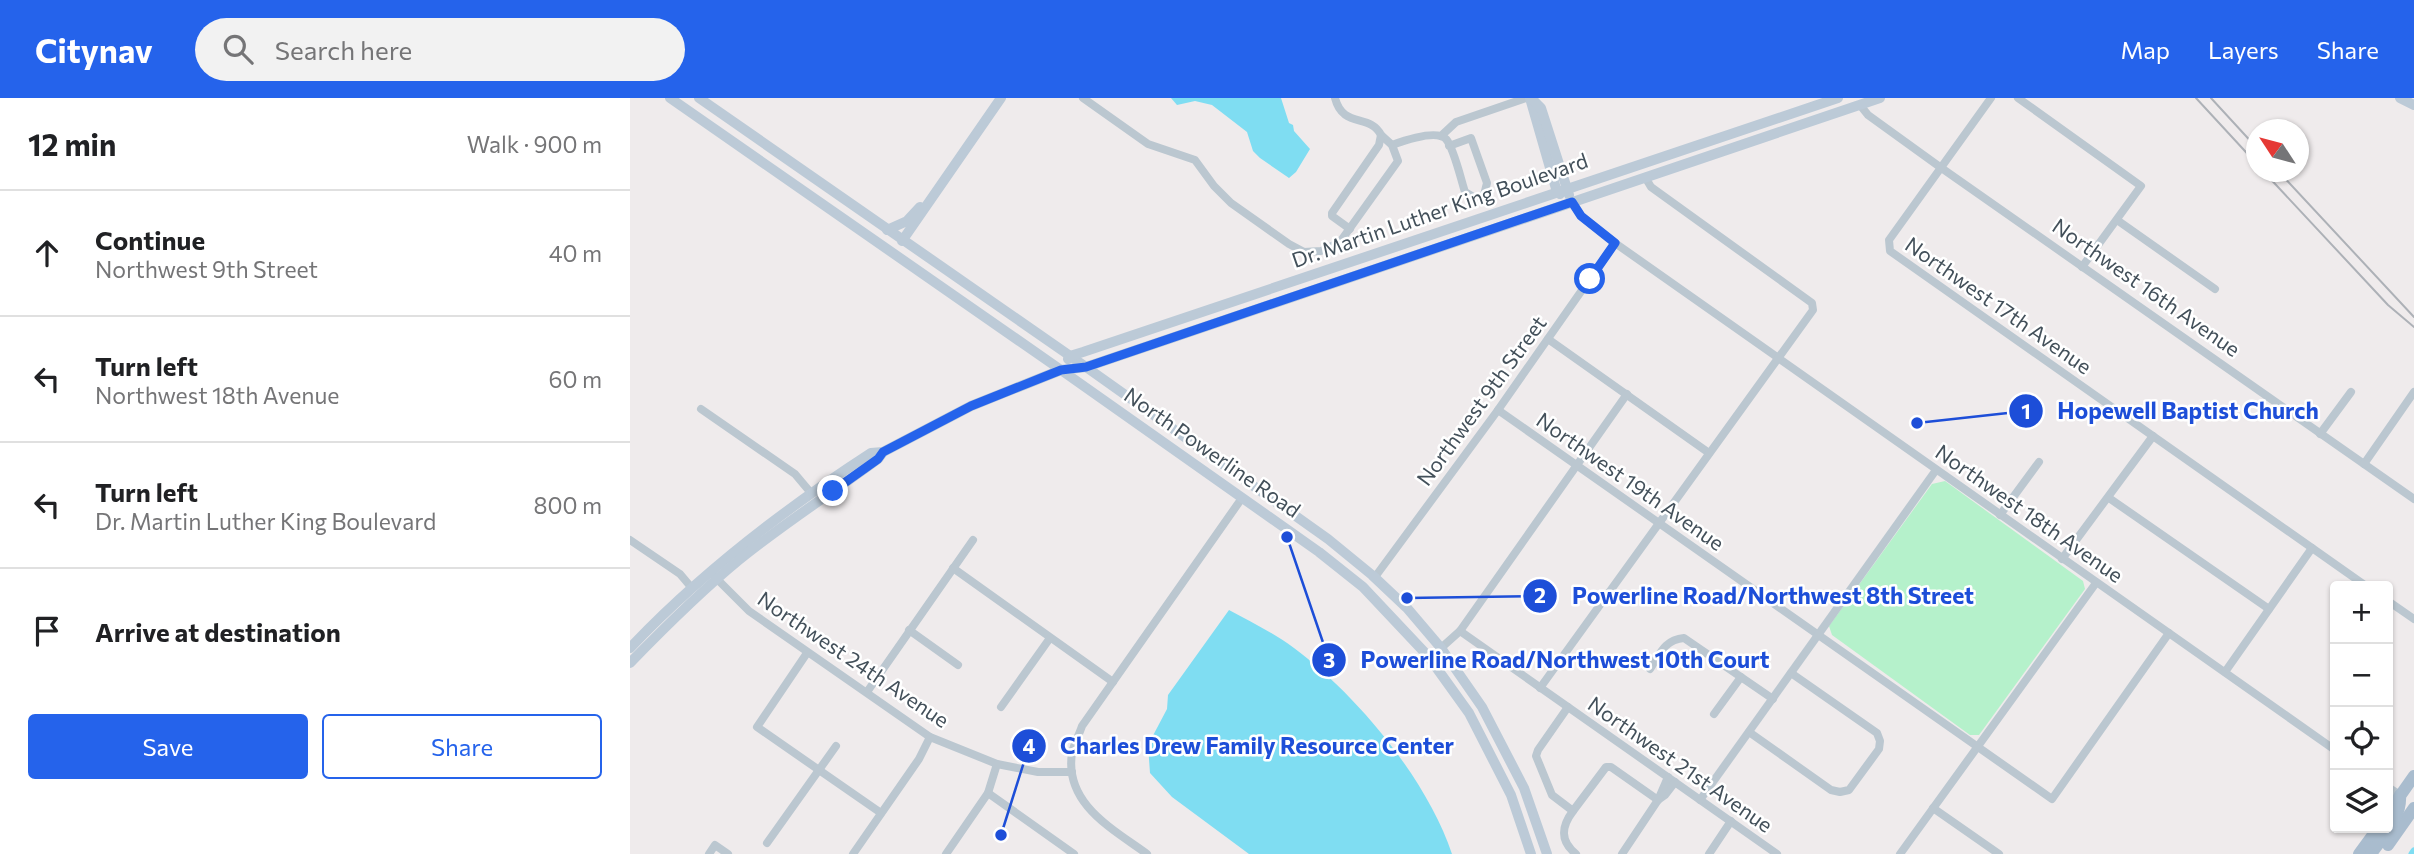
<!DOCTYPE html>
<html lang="en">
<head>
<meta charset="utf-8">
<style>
  body { margin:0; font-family:Commissioner,sans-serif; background:#f2f2f2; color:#202124 }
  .controls { position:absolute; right:21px; bottom:21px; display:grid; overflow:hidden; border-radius:7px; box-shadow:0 2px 5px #0004 }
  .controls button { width:63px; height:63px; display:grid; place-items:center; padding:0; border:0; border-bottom:2px solid #e0e0e0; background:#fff; color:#202124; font:35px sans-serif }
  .compass { position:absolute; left:1616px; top:21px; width:63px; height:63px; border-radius:50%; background:#fff; box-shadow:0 2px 5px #0004; rotate:306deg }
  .stop { position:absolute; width:21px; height:21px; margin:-16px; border:5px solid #2563eb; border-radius:50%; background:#fff }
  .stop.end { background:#2563eb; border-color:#fff; box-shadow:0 2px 7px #0008 }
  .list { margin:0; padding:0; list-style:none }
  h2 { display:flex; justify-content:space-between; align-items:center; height:91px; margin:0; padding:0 28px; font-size:30px }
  h2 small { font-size:23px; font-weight:400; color:#757577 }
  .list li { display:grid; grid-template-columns:46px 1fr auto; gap:21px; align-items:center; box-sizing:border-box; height:126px; padding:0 28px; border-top:2px solid #e0e0e0 }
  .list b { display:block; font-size:26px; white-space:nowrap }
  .list p { margin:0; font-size:23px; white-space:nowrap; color:#757577 }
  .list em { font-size:23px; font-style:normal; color:#757577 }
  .actions { display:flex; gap:14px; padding:21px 28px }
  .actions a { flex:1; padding:16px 0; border:2px solid #2563eb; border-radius:7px; text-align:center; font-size:24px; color:#2563eb }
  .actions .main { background:#2563eb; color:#fff }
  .icon { flex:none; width:38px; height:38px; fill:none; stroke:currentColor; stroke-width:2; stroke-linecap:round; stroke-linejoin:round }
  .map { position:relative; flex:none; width:1784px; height:756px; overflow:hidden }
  header { display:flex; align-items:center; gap:42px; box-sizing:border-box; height:98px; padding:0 35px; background:#2563eb; color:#fff }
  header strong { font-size:33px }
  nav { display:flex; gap:38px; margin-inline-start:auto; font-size:24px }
  .search { width:490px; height:63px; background:#f2f2f2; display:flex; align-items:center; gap:18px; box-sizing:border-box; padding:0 24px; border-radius:38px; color:#757577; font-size:26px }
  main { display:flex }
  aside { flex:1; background:#fff }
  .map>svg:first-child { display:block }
</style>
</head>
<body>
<header>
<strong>Citynav</strong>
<div class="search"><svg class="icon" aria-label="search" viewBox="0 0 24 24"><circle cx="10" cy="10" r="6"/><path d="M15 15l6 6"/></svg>Search here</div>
<nav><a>Map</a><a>Layers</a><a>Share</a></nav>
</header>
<main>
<aside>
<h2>12 min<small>Walk · 900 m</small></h2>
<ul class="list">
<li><svg class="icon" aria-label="ahead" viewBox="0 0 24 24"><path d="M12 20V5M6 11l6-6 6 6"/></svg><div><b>Continue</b><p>Northwest 9th Street</p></div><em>40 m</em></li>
<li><svg class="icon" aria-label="left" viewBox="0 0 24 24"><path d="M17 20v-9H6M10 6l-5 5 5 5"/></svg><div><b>Turn left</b><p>Northwest 18th Avenue</p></div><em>60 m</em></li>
<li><svg class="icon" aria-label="left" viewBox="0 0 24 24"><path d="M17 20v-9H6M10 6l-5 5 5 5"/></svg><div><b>Turn left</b><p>Dr. Martin Luther King Boulevard</p></div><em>800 m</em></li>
<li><svg class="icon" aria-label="arrive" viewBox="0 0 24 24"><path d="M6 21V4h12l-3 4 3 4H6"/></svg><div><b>Arrive at destination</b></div></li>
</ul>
<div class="actions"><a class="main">Save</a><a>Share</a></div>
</aside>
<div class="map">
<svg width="1784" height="756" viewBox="0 0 1784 756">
  <rect width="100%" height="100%" fill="#efebec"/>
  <!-- green -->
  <path fill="#b5f1cb" d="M 1315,383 L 1453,483 L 1455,491 L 1349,637 L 1340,637 L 1202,537 L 1199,528 L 1302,386 Z"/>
  <!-- water -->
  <g fill="#7fddf2">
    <path d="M 541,0 L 651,0 L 659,25 L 663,27 L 664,33 L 680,51 L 666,74 L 659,80 L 630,60 L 623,53 L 617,34 L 582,7 L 565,3 L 547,7 Z"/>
    <path d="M 599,512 C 621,524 644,535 664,550 C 727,597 797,681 822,756 L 619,756 L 542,699 L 520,675 L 518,647 L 537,611 L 538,597 Z"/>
  </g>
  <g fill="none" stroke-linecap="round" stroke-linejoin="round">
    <!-- canal -->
    <path stroke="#7fddf2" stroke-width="7" d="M 1782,756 L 1784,753"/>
    <!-- street -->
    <g stroke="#bbc7d0" stroke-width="8">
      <path d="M 453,0 L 518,46 L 565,62 L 584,88 L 601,105 L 659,146 L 674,154 L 691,153 L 710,144 L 768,63 L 762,47 L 751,37"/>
      <path d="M 705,0 C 713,31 740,15 751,37 L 749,47 L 702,115 L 702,118 L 720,131"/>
      <path d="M 1361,0 L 1259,142 L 1260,153 L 1736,488"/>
      <path d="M 1388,0 L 1511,88 L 1452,169"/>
      <path d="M 1230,7 L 1238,17 L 1310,69 L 1784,401"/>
      <path d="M 811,38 L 826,24 L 896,0"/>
      <path d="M 762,47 C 773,43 806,31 816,41 C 824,50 831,82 835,94 L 845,100 L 854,97 L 857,85 L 841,40 L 819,48"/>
      <path d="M 942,104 L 951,118 L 985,145 L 1705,652"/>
      <path d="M 1487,122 L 1585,191"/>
      <path d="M 918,241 L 1079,355"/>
      <path d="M 71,311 L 165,376 L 181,395"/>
      <path d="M 868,312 L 1422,701 L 1539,535"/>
      <path d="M 1690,336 L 1721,294"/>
      <path d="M 1734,366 L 1784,294"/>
      <path d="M 1479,400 L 1639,511"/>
      <path d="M 1370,417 L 1409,364"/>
      <path d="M 0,442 L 50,476 L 61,489"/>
      <path d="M 1432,461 L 1523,338"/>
      <path d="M 323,470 L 483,584"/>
      <path d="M 85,479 L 119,513 L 300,639 L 367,666 L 408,674 L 442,674"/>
      <path d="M 745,479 L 868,312 L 985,145"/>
      <path d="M 1758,503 L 1784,521"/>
      <path d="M 279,532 L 328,567"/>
      <path d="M 830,533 L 1147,756"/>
      <path d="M 811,550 L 830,533 L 997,296"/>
      <path d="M 177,555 L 127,629 L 251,715"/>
      <path d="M 1020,571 C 1030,556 1034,542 1054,540 L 1143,601"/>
      <path d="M 1595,574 L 1682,450"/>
      <path d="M 910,590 L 1183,212 L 1182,205 L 1021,89 L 1015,79"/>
      <path d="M 237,594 L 343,442"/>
      <path d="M 371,609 L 420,540"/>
      <path d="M 938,609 L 908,652 L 906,658 L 922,697 L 943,713 C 931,729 930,743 946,756"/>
      <path d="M 1084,616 L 1111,579"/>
      <path d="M 1119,634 L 1201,692 L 1210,694 L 1219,692 L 1249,651 L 1250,643 L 1247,635 L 1161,575"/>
      <path d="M 1758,689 L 1770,697"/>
      <path d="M 358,695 L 444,756"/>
      <path d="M 1028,702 L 1035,697 L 1045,684"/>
      <path d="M 1070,702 L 1306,372"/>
      <path d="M 1303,710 L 1369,756"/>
      <path d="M 943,713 L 976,669 L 981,669 L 1028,702"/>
      <path d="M 137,745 L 206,648"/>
      <path d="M 79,756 L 85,747 L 98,756"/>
      <path d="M 223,756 L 289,661 L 300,639"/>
      <path d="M 316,756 L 358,695 L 367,666"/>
      <path d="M 517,756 C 483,731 434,706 442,655 C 444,646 449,637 452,628 L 612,400"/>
      <path d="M 992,756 L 1028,702 L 1038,679"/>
      <path d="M 1079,756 L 1101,723"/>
      <path d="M 1270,756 L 1466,485"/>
    </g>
    <!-- secondary -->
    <g stroke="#bccad7" stroke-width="10">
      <path d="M 40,0 L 431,272 L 689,454 L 733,489 L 798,558 L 839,615 L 881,697 L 901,756"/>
      <path d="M 69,0 L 456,269 L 698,441 L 742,477 L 777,510 L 811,550 L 852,609 L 894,690 L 917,756"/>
      <path d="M 900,0 L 927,94 L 930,96"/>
      <path d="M 901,0 L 911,10 L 939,97"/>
      <path d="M 1770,0 L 1784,7"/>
      <path d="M 257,132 L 277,123 L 290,109"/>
      <path d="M 272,143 L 371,0"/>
      <path d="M 438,261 L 440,258 L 453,254 L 1208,0"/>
      <path d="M 0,550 C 72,474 153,412 241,355 L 253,354 L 341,308 L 431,272 L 456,269 L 1250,0"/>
      <path d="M 0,565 C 35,529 70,494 109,462 C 153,426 202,395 248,361 L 253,354"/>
    </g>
    <!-- primary -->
    <g stroke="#a9bcce" stroke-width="12">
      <path d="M 1758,715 L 1784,678"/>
      <path d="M 1758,747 L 1784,710"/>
      <path d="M 1729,756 L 1748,730"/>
      <path d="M 1741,756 C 1753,738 1772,720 1770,697"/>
    </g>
    <!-- rail -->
    <g stroke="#adb1b7" stroke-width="2">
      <path d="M 1566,0 L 1626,65"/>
      <path d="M 1581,0 L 1626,49"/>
      <path d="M 1634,74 L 1758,207 L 1784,229"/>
      <path d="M 1649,74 L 1784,219"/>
    </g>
  </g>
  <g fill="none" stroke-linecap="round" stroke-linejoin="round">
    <!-- route -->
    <path stroke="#2563eb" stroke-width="9" d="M 203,393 L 248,361 L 253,354 L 341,308 L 431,272 L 456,269 L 942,104 L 951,118 L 985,145 L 960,181"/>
  </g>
  <g text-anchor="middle" stroke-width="5" stroke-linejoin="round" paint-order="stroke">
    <!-- street labels -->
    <g font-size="21" fill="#43505a" stroke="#fff">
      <text transform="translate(810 113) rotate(-19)" y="7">Dr. Martin Luther King Boulevard</text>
      <text transform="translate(1516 190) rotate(35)" y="7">Northwest 16th Avenue</text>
      <text transform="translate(1368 208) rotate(35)" y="7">Northwest 17th Avenue</text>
      <text transform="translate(852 303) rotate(-54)" y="7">Northwest 9th Street</text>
      <text transform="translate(582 355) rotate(35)" y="7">North Powerline Road</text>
      <text transform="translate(1000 384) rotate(35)" y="7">Northwest 19th Avenue</text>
      <text transform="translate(1399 416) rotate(35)" y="7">Northwest 18th Avenue</text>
      <text transform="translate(223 562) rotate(34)" y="7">Northwest 24th Avenue</text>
      <text transform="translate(1050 667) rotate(35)" y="7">Northwest 21st Avenue</text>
    </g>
  </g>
  <!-- callouts -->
  <path fill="none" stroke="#1d4ed8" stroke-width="2.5" d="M1287 325L1396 313M777 500L910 498M657 439L699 562M371 737L399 648"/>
  <g fill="#1d4ed8" stroke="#fff" stroke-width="2.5">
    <circle cx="1287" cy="325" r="7"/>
    <circle cx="777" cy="500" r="7"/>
    <circle cx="657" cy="439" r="7"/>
    <circle cx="371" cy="737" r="7"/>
    <circle cx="1396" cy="313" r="18"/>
    <circle cx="910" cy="498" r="18"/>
    <circle cx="699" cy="562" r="18"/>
    <circle cx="399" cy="648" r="18"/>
  </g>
  <g font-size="21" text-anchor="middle" font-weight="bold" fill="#fff">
    <text x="1396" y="321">1</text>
    <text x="910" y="505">2</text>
    <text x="699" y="570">3</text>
    <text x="399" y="656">4</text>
  </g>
  <g font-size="23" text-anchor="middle" font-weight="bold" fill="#1d4ed8" stroke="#fff" stroke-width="5" stroke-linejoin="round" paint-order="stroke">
    <text x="1558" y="321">Hopewell Baptist Church</text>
    <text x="1143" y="506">Powerline Road/Northwest 8th Street</text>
    <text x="935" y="570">Powerline Road/Northwest 10th Court</text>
    <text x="627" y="656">Charles Drew Family Resource Center</text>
  </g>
</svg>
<div class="controls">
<button>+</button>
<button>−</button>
<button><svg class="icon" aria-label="locate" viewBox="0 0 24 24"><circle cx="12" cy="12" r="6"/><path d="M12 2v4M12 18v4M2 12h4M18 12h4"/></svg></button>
<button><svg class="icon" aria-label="layers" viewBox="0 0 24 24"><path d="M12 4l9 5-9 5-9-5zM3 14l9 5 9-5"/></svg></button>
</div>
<svg class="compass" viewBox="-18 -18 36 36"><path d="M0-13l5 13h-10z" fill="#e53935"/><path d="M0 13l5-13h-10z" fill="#757577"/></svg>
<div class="stop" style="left:960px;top:181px"></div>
<div class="stop end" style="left:203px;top:393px"></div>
</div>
</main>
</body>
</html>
